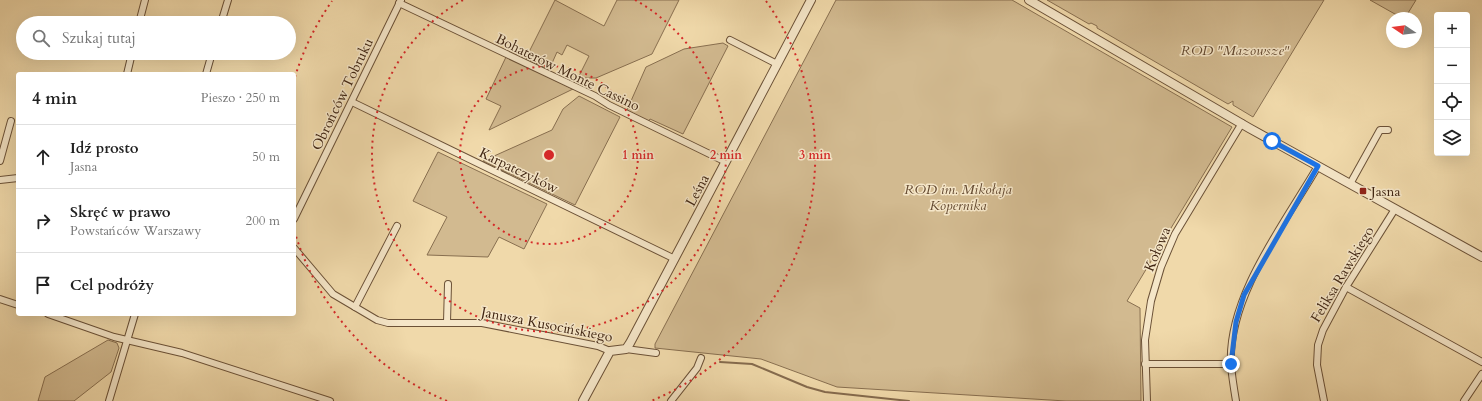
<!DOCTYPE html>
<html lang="pl">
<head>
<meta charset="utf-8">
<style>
  body { margin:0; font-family:Cardo,serif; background:#f2f2f2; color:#222 }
  .controls { position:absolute; right:12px; top:12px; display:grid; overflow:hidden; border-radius:4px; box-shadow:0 4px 16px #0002 }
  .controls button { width:36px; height:36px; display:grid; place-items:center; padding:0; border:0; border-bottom:1px solid #e0e0e0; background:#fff; color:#222; font:20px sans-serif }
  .compass { position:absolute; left:1386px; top:12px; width:36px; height:36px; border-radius:50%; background:#fff; box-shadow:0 4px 16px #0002; rotate:283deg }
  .stop { position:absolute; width:12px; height:12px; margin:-9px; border:3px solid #1a73e8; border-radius:50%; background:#fff }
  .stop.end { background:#1a73e8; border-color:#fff; box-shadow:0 1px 4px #0008 }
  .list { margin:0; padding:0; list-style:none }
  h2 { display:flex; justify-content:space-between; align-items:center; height:52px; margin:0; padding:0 16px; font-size:17px }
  h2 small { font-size:13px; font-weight:400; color:#767676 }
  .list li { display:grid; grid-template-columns:26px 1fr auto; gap:12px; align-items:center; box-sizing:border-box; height:64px; padding:0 16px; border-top:1px solid #e0e0e0 }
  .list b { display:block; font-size:15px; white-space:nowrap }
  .list p { margin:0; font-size:13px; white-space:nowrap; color:#767676 }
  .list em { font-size:13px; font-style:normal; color:#767676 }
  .icon { flex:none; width:22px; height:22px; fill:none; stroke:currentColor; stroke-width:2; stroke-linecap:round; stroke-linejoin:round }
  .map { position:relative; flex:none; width:1482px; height:401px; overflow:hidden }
  .search { position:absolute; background:#fff; box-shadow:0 4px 16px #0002; left:16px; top:16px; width:280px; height:44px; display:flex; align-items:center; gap:10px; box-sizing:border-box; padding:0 14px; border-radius:22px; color:#767676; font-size:15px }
  .panel { position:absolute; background:#fff; box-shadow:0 4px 16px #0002; left:16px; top:72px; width:280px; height:244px; border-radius:4px }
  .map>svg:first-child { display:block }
</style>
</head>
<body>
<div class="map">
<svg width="1482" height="401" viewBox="0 0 1482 401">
  <rect width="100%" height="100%" fill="#f0d9aa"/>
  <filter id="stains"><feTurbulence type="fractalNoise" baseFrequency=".005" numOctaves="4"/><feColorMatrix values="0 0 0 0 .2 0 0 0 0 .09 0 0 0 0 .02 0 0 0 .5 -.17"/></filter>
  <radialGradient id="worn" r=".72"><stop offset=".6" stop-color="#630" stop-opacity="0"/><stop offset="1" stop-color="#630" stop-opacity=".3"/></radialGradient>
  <!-- green -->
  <g fill="#d2ba90" stroke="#886f50">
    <path d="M 555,0 L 604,26 L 617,0 L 679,0 L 652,54 L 596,78 L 578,78 L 589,56 L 567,45 L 562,55 L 557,52 L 549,70 L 526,58 Z"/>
    <path d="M 836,0 L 1012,0 L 1232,127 L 1127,301 L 1140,308 L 1141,401 L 1066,401 L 837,387 L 761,359 L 655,348 L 655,344 Z"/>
    <path d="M 1047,0 L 1324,0 L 1253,117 L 1233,105 L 1233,101 L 1228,104 L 1097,28 L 1097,26 L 1091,23 L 1089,24 Z"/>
    <path d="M 1370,0 L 1416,0 L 1405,18 L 1402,18 Z"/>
    <path d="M 723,43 L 728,46 L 683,134 L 650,119 L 648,122 L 627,110 L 646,67 L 684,49 Z"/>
    <path d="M 506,57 L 573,89 L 489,130 L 501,106 L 486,99 Z"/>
    <path d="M 579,96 L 620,117 L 575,205 L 483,161 L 552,130 L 563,109 Z"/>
    <path d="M 438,152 L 547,204 L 524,249 L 499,237 L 488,257 L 427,255 L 447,217 L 413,201 Z"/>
    <path d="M 108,340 L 117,343 L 119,348 L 111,372 L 74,401 L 38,401 L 45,377 Z"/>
  </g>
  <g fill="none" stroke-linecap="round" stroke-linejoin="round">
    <!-- stream -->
    <path stroke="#856b4e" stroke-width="2" d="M 720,362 L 752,364 L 807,387 L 825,392 L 909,401"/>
    <defs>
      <g id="minor">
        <path d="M 399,3 L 595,96 L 609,105 L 726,162"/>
        <path d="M 139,23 L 145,0"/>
        <path d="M 221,23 L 228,0"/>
        <path d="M 730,40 L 777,64"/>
        <path d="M 127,74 L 132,53"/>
        <path d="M 206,74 L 212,53"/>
        <path d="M 352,102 L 675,259"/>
        <path d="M 0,161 L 11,121"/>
        <path d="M 0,180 L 18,178"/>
        <path d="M 1350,184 L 1380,130 L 1388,130"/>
        <path d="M 294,219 L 401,0"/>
        <path d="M 294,248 L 333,294 L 377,320 L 388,323 L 482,323 L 598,346 L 610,351"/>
        <path d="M 1346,287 L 1482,362"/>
        <path d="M 0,299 L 18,305"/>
        <path d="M 355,307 L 397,226"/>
        <path d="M 48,314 L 114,337 L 182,353 L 330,401"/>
        <path d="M 447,322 L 448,284"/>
        <path d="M 626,349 L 656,353"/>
        <path d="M 1145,364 L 1231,364"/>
        <path d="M 109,401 L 135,314"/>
        <path d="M 671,401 L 697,368 L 701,358"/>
        <path d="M 1147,401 L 1145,340 L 1151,301 L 1161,267 L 1175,234 L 1242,123"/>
        <path d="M 1236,401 C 1234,389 1232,377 1231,365 C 1227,297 1285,223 1318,166"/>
        <path d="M 1324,401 L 1317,365 L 1318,345 L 1323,330 L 1346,287 L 1395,209"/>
        <path d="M 1464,401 L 1482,374"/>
      </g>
      <g id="tertiary">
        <path d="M 1029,0 L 1249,128 L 1482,257"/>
        <path d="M 583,401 L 610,351 L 626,349 L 630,343 L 811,0"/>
      </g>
    </defs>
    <!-- minor casing -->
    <use href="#minor" stroke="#6b5137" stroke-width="8"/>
    <!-- tertiary casing -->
    <use href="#tertiary" stroke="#6b5137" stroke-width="10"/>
    <!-- minor -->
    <use href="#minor" stroke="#f5e6c8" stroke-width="6"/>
    <!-- tertiary -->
    <use href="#tertiary" stroke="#f5e6c8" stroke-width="8"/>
  </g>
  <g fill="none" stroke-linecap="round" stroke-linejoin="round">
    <!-- route -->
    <path stroke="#1a73e8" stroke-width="5" d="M 1231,364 L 1236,322 L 1244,295 L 1318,166 L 1272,141"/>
  </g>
  <!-- distance rings -->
  <g fill="none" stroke="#d62828" stroke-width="2" stroke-dasharray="2 4">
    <circle cx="549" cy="155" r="89"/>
    <path d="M635 0A177 177 0 1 1 463 0"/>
    <path d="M447 401A266 266 0 0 1 295 233M295 77A266 266 0 0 1 332 1M766 1A266 266 0 0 1 651 401"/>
  </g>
  <!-- markers -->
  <rect fill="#8f2418" stroke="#f5e6c8" stroke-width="1.5" x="1359" y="187" width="8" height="8" rx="2"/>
  <g text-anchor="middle" stroke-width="3" stroke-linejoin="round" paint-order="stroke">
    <!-- park labels -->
    <g font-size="14" font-style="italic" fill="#644a31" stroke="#f5e6c8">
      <text x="1235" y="55">ROD "Mazowsze"</text>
      <text x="958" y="194">ROD im. Mikołaja<tspan x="958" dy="16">Kopernika</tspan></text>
    </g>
    <!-- street labels -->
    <g font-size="14" fill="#3f2411" stroke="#f5e6c8">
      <text transform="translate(568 72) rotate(26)" y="5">Bohaterów Monte Cassino</text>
      <text transform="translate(342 94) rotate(-64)" y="5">Obrońców Tobruku</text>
      <text transform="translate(519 170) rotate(26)" y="5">Karpatczyków</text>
      <text transform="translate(697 190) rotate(-62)" y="5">Leśna</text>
      <text transform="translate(1157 249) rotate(-67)" y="5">Kołowa</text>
      <text transform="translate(1342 274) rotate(-59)" y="5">Feliksa Rawskiego</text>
      <text transform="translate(547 324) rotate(11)" y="5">Janusza Kusocińskiego</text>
    </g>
    <!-- poi labels -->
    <g font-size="14" fill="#3f2411" stroke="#f5e6c8" text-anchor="start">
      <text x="1371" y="196">Jasna</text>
    </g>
  </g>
  <circle cx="549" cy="155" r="6" fill="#d62828" stroke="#f5e6c8" stroke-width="2"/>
  <g font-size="12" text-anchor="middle" font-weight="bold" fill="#d62828" stroke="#f5e6c8" stroke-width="3" stroke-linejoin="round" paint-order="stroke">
    <text x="638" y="159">1 min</text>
    <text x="726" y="159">2 min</text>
    <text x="815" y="159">3 min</text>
  </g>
  <rect width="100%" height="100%" filter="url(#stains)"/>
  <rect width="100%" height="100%" fill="url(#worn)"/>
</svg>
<div class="controls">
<button>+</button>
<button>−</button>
<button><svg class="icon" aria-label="locate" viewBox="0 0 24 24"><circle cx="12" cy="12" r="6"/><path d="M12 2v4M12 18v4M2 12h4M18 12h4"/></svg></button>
<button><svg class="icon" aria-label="layers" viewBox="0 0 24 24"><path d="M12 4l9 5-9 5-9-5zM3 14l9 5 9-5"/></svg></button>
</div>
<svg class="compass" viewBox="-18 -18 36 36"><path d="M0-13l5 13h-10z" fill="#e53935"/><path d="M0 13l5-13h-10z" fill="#767676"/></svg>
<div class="stop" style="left:1272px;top:141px"></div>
<div class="stop end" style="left:1231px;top:364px"></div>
<div class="search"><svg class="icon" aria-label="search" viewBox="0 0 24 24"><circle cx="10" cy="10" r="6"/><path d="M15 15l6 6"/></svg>Szukaj tutaj</div>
<section class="panel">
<h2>4 min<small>Pieszo · 250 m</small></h2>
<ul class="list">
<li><svg class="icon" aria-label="ahead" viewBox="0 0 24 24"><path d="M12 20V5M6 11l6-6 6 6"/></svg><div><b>Idź prosto</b><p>Jasna</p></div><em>50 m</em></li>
<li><svg class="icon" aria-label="right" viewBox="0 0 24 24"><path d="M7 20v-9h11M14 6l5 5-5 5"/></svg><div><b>Skręć w prawo</b><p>Powstańców Warszawy</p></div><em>200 m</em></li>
<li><svg class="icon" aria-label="arrive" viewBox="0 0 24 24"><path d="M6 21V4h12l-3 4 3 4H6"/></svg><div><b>Cel podróży</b></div></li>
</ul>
</section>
</div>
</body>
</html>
